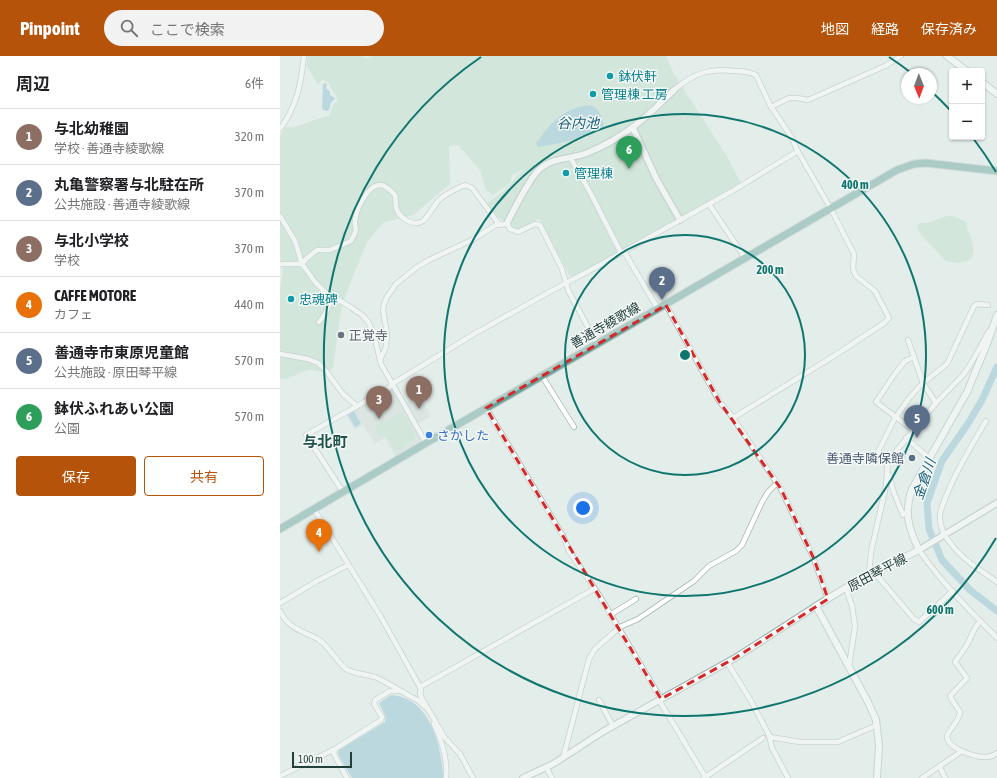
<!DOCTYPE html>
<html lang="ja">
<head>
<meta charset="utf-8">
<style>
  body { margin:0; font-family:"Asap Condensed","Noto Sans JP",sans-serif; background:#f2f2f2; color:#202124 }
  .controls { position:absolute; right:12px; top:12px; display:grid; overflow:hidden; border-radius:4px; box-shadow:0 1px 3px #0004 }
  .controls button { width:36px; height:36px; display:grid; place-items:center; padding:0; border:0; border-bottom:1px solid #e0e0e0; background:#fff; color:#202124; font:20px sans-serif }
  .compass { position:absolute; left:621px; top:12px; width:36px; height:36px; border-radius:50%; background:#fff; box-shadow:0 1px 3px #0004; rotate:179deg }
  .scale { position:absolute; left:12px; bottom:10px; width:60px; box-sizing:border-box; padding-left:4px; border:2px solid #223f3b; border-top:0; font-size:11px; line-height:14px; white-space:nowrap; color:#223f3b; -webkit-text-stroke:3px #f4f9f7; paint-order:stroke }
  .you { position:absolute; left:303px; top:452px; width:14px; height:14px; margin:-10px; border:3px solid #fff; border-radius:50%; background:#1a73e8; box-shadow:0 0 0 6px #1a73e833 }
  .badge { display:grid; place-items:center; width:26px; height:26px; border-radius:50%; background:#b45309; color:#fff; font-size:13px; font-weight:700 }
  .pin { position:absolute; translate:-50% -33px; filter:drop-shadow(0 1px 2px #0008) }
  .pin::after { content:''; position:absolute; top:21px; width:14px; height:12px; background:inherit; clip-path:polygon(0 0,100% 0,50% 100%) }
  .list { margin:0; padding:0; list-style:none }
  h2 { display:flex; justify-content:space-between; align-items:center; height:52px; margin:0; padding:0 16px; font-size:17px }
  h2 small { font-size:13px; font-weight:400; color:#757577 }
  .list li { display:grid; grid-template-columns:26px 1fr auto; gap:12px; align-items:center; box-sizing:border-box; height:56px; padding:0 16px; border-top:1px solid #e0e0e0 }
  .list b { display:block; font-size:15px; white-space:nowrap }
  .list p { margin:0; font-size:13px; white-space:nowrap; color:#757577 }
  .list em { font-size:13px; font-style:normal; color:#757577 }
  .actions { display:flex; gap:8px; padding:12px 16px }
  .actions a { flex:1; padding:9px 0; border:1px solid #b45309; border-radius:4px; text-align:center; font-size:14px; color:#b45309 }
  .actions .main { background:#b45309; color:#fff }
  .icon { flex:none; width:22px; height:22px; fill:none; stroke:currentColor; stroke-width:2; stroke-linecap:round; stroke-linejoin:round }
  .map { position:relative; flex:none; width:717px; height:722px; overflow:hidden }
  header { display:flex; align-items:center; gap:24px; box-sizing:border-box; height:56px; padding:0 20px; background:#b45309; color:#fff }
  header strong { font-size:19px }
  nav { display:flex; gap:22px; margin-inline-start:auto; font-size:14px }
  .search { width:280px; height:36px; background:#f2f2f2; display:flex; align-items:center; gap:10px; box-sizing:border-box; padding:0 14px; border-radius:22px; color:#757577; font-size:15px }
  main { display:flex }
  aside { flex:1; background:#fff }
  .map>svg:first-child { display:block }
</style>
</head>
<body>
<header>
<strong>Pinpoint</strong>
<div class="search"><svg class="icon" aria-label="search" viewBox="0 0 24 24"><circle cx="10" cy="10" r="6"/><path d="M15 15l6 6"/></svg>ここで検索</div>
<nav><a>地図</a><a>経路</a><a>保存済み</a></nav>
</header>
<main>
<aside>
<h2>周辺<small>6件</small></h2>
<ul class="list">
<li><span class="badge" style="background:#8d6e63">1</span><div><b>与北幼稚園</b><p>学校 · 善通寺綾歌線</p></div><em>320 m</em></li>
<li><span class="badge" style="background:#5c6f8a">2</span><div><b>丸亀警察署与北駐在所</b><p>公共施設 · 善通寺綾歌線</p></div><em>370 m</em></li>
<li><span class="badge" style="background:#8d6e63">3</span><div><b>与北小学校</b><p>学校</p></div><em>370 m</em></li>
<li><span class="badge" style="background:#e8710a">4</span><div><b>CAFFE MOTORE</b><p>カフェ</p></div><em>440 m</em></li>
<li><span class="badge" style="background:#5c6f8a">5</span><div><b>善通寺市東原児童館</b><p>公共施設 · 原田琴平線</p></div><em>570 m</em></li>
<li><span class="badge" style="background:#2e9e5b">6</span><div><b>鉢伏ふれあい公園</b><p>公園</p></div><em>570 m</em></li>
</ul>
<div class="actions"><a class="main">保存</a><a>共有</a></div>
</aside>
<div class="map">
<svg width="717" height="722" viewBox="0 0 717 722">
  <rect width="100%" height="100%" fill="#e3edea"/>
  <!-- built -->
  <g fill="#d1ddd9">
    <path d="M 112,332 L 141,383 L 140,387 L 116,401 L 105,382 L 95,388 L 83,369 L 75,374 L 65,357 Z"/>
    <path d="M 140,339 L 151,360 L 137,368 L 126,347 Z"/>
  </g>
  <!-- green -->
  <g fill="#bcdec9">
    <path d="M 28,0 L 82,0 L 87,3 L 94,0 L 386,0 L 394,18 L 446,99 L 461,127 L 295,221 L 289,219 L 261,165 L 259,163 L 238,173 C 224,167 216,160 207,147 L 224,135 L 242,115 L 233,118 L 230,127 L 213,139 L 206,134 L 200,114 L 178,89 L 169,90 L 170,128 L 133,159 L 104,166 L 87,186 L 62,248 L 53,312 C 46,320 38,313 28,314 C 18,316 11,324 0,323 L 0,233 L 3,216 L 0,197 L 0,80 L 6,71 C 21,72 34,62 49,60 L 53,49 L 58,44 L 48,26 L 42,23 L 38,29 L 27,10 Z"/>
    <path d="M 668,160 L 673,160 L 686,166 C 688,181 699,190 690,204 L 678,207 L 666,205 L 641,179 L 637,171 L 640,167 C 652,168 657,162 668,160 Z"/>
    <path d="M 123,355 L 136,379 L 134,384 L 116,396 L 105,379 L 100,382 L 94,371 Z"/>
  </g>
  <!-- water -->
  <g fill="#8bbfd3">
    <path d="M 46,27 L 47,29 L 46,32 L 50,36 L 50,39 L 55,42 L 51,47 L 49,54 L 46,55 L 42,53 L 43,28 Z"/>
    <path d="M 302,50 C 305,50 309,49 312,50 C 319,52 323,64 324,70 L 323,72 C 302,83 281,87 258,91 L 256,87 L 258,85 C 271,67 280,56 302,50 Z"/>
    <path d="M 74,355 L 81,368 L 75,371 L 68,359 Z"/>
    <path d="M 111,639 C 150,641 162,690 163,722 L 72,722 L 58,698 L 59,694 L 105,666 L 106,661 L 99,647 Z"/>
  </g>
  <g fill="none" stroke-linecap="round" stroke-linejoin="round">
    <!-- river -->
    <path stroke="#8bbfd3" stroke-width="7" d="M 717,311 L 702,344 L 689,366 L 662,405 L 647,447 L 649,473 L 662,504 L 690,534 L 717,555"/>
    <defs>
      <g id="minor">
        <path d="M 394,34 C 414,17 429,12 455,15 C 462,15 470,16 476,19 L 490,49 L 512,82 L 517,94 L 551,153 L 574,198 L 573,213 L 576,220 L 595,235 L 609,262 L 604,267 L 557,298 L 453,362"/>
        <path d="M 491,51 L 509,42 L 517,42 L 528,44 L 605,10 L 621,0"/>
        <path d="M 0,73 C 17,50 21,28 24,0"/>
        <path d="M 290,101 L 311,138 L 341,197 L 345,197 L 378,253"/>
        <path d="M 429,148 L 465,202"/>
        <path d="M 0,160 L 15,185 L 22,208 L 35,226 L 45,236 L 72,252 L 82,259 L 89,267 L 96,287 L 101,308 L 146,387"/>
        <path d="M 227,167 L 230,173 L 238,176 L 255,168 L 260,169 L 282,213 L 288,234 L 317,288"/>
        <path d="M 0,208 L 22,208 L 26,203 L 37,194 L 50,194 L 71,185 C 72,182 75,178 76,174 C 76,171 74,168 75,165 C 76,154 87,129 100,129 C 106,129 111,135 115,139 C 116,143 115,150 117,154 C 121,163 134,171 143,165 C 149,160 153,151 158,145 C 166,137 176,133 185,129 L 192,132 L 219,168"/>
        <path d="M 386,249 L 439,345 L 451,359 L 501,433 L 534,503 L 548,543"/>
        <path d="M 39,266 L 45,258 L 53,241"/>
        <path d="M 628,284 L 643,327 L 656,347"/>
        <path d="M 0,298 L 28,303 L 38,307 L 46,315 L 63,338 L 77,350"/>
        <path d="M 100,304 L 106,291 L 107,278 L 103,254 L 104,248 L 107,241 L 116,228 L 137,211 L 151,203 L 192,184 L 216,169 L 228,168"/>
        <path d="M 262,320 L 294,371"/>
        <path d="M 206,352 L 283,480 L 289,495 L 319,539 L 381,643"/>
        <path d="M 706,365 C 692,389 677,413 667,438 C 664,445 661,452 660,459 C 659,470 665,481 672,489 C 683,504 702,515 717,526"/>
        <path d="M 633,374 L 596,346 L 614,319 L 625,305 L 634,301"/>
        <path d="M 626,382 L 649,402"/>
        <path d="M 608,405 L 597,398 L 615,362 L 630,341 L 643,327 L 667,308 L 694,250 L 697,248 L 708,249"/>
        <path d="M 609,419 L 614,437 L 623,459 L 627,456"/>
        <path d="M 63,436 L 26,379 L 109,332 L 112,328 L 194,278 L 273,234 L 318,210 L 454,134 L 518,95"/>
        <path d="M 34,453 L 101,561 L 141,633 L 140,638 L 142,643 L 165,682 L 180,698 L 193,722"/>
        <path d="M 639,494 C 661,526 689,554 717,582"/>
        <path d="M 594,516 L 634,563 L 639,566 L 673,535"/>
        <path d="M 589,518 L 591,496 L 606,430 L 608,405 L 656,347 L 684,318 L 693,304 L 709,275"/>
        <path d="M 566,532 L 572,550 L 575,570 L 569,610"/>
        <path d="M 0,547 L 37,525 L 68,509"/>
        <path d="M 0,555 C 8,573 23,575 38,583 C 49,590 56,605 66,613 C 74,618 86,618 95,621 C 109,627 125,638 139,645 L 145,651"/>
        <path d="M 330,559 L 356,543"/>
        <path d="M 700,565 L 694,574 L 687,589 L 675,606 L 687,622 L 670,640 L 672,644 L 680,656 C 680,665 667,675 667,681 C 668,693 695,701 705,701 C 710,701 713,700 717,697"/>
        <path d="M 447,606 L 471,645 L 489,679 L 492,692 L 508,722"/>
        <path d="M 140,631 L 314,533"/>
        <path d="M 319,644 L 333,670"/>
        <path d="M 379,644 L 426,722"/>
        <path d="M 154,668 C 162,685 168,703 166,722"/>
        <path d="M 490,681 L 520,686 L 558,686 L 597,669"/>
        <path d="M 55,693 L 54,698 L 67,722"/>
        <path d="M 283,702 L 309,603 L 315,593 L 340,571 L 358,563 L 414,525 L 429,510 L 456,495 L 462,489 L 482,446 L 488,436 L 497,427"/>
        <path d="M 266,711 L 272,722"/>
        <path d="M 660,711 L 665,722"/>
        <path d="M 0,720 L 55,693 L 101,664 L 102,661 L 94,648 L 95,644 L 110,635 L 117,635"/>
        <path d="M 424,722 L 483,682"/>
        <path d="M 642,722 L 682,695"/>
      </g>
      <g id="tertiary">
        <path d="M 353,72 L 377,124 L 400,164"/>
        <path d="M 227,167 C 234,154 250,120 261,112 C 274,101 293,103 307,97 C 344,82 367,61 394,34"/>
        <path d="M 639,494 L 717,447"/>
        <path d="M 243,722 L 273,708 L 324,675 L 455,602 L 536,550"/>
      </g>
      <g id="secondary">
        <path d="M 667,0 L 687,15"/>
        <path d="M 702,26 L 717,38"/>
        <path d="M 597,722 L 599,689 L 596,664 L 588,646 L 536,550 L 575,526 L 639,494 C 628,471 624,457 632,433 L 687,336 L 707,288 L 717,259"/>
      </g>
      <path id="primary" d="M 0,473 L 146,387 L 617,114 L 634,108 L 646,107 L 717,115"/>
    </defs>
    <!-- minor casing -->
    <use href="#minor" stroke="#a5b5b2" stroke-width="6"/>
    <!-- tertiary casing -->
    <use href="#tertiary" stroke="#a5b5b2" stroke-width="8"/>
    <!-- secondary casing -->
    <use href="#secondary" stroke="#a1b9b3" stroke-width="8"/>
    <!-- primary casing -->
    <use href="#primary" stroke="#c1c9c8" stroke-width="9"/>
    <!-- minor -->
    <use href="#minor" stroke="#fff" stroke-width="4.5"/>
    <!-- tertiary -->
    <use href="#tertiary" stroke="#fff" stroke-width="5.5"/>
    <!-- secondary -->
    <use href="#secondary" stroke="#fff" stroke-width="6"/>
    <!-- primary -->
    <use href="#primary" stroke="#67a39b" stroke-width="7"/>
  </g>
  <!-- marked area -->
  <path d="M0 0H717V722H0ZM 386,249 L 439,345 L 501,433 L 534,503 L 548,543 L 455,602 L 381,643 L 206,352 Z" fill="#e3edea" fill-opacity=".55" fill-rule="evenodd"/>
  <path fill="none" stroke="#d62828" stroke-width="3" stroke-dasharray="8 5" stroke-linejoin="round" d="M 386,249 L 439,345 L 501,433 L 534,503 L 548,543 L 455,602 L 381,643 L 206,352 Z"/>
  <!-- distance rings -->
  <g fill="none" stroke="#0f766e" stroke-width="2">
    <circle cx="405" cy="299" r="120"/>
    <circle cx="405" cy="299" r="241"/>
    <path d="M716 482A361 361 0 1 1 201 1M609 1A361 361 0 0 1 630 16M651 35A361 361 0 0 1 671 55M693 82A361 361 0 0 1 716 116"/>
  </g>
  <!-- markers -->
  <g fill="#0f9aa8" stroke="#f4f9f7" stroke-width="1.5">
    <circle cx="330" cy="20" r="4"/>
    <circle cx="313" cy="38" r="4"/>
    <circle cx="286" cy="117" r="4"/>
    <circle cx="11" cy="243" r="4"/>
  </g>
  <circle fill="#6b7280" stroke="#f4f9f7" stroke-width="1.5" cx="61" cy="279" r="4"/>
  <circle fill="#3f7fe0" stroke="#f4f9f7" stroke-width="1.5" cx="149" cy="379" r="4"/>
  <circle fill="#5c6f8a" stroke="#f4f9f7" stroke-width="1.5" cx="632" cy="402" r="4"/>
  <g text-anchor="middle" stroke-width="3" stroke-linejoin="round" paint-order="stroke">
    <!-- culture labels -->
    <g font-size="13" fill="#0d838f" stroke="#f4f9f7" text-anchor="start">
      <text x="338" y="25">鉢伏軒</text>
      <text x="321" y="43">管理棟 工房</text>
      <text x="294" y="122">管理棟</text>
      <text x="19" y="248">忠魂碑</text>
    </g>
    <!-- street labels -->
    <g font-size="13" fill="#223f3b" stroke="#f4f9f7">
      <text transform="translate(325 269) rotate(-30)" y="5">善通寺綾歌線</text>
      <text transform="translate(597 516) rotate(-28)" y="5">原田琴平線</text>
    </g>
    <!-- worship labels -->
    <g font-size="13" fill="#5b616d" stroke="#f4f9f7" text-anchor="start">
      <text x="69" y="284">正覚寺</text>
    </g>
    <!-- shop labels -->
    <g font-size="13" fill="#366cbe" stroke="#f4f9f7" text-anchor="start">
      <text x="157" y="384">さかした</text>
    </g>
    <!-- service labels -->
    <g font-size="13" fill="#4e5e75" stroke="#f4f9f7" text-anchor="end">
      <text x="624" y="407">善通寺隣保館</text>
    </g>
    <!-- water labels -->
    <g font-size="14" font-style="italic" fill="#1b617c" stroke="#f4f9f7">
      <text x="298" y="72">谷内池</text>
      <text transform="translate(644 423) rotate(-71)" y="5">金倉川</text>
    </g>
    <!-- quarter labels -->
    <g font-size="15" font-weight="bold" fill="#1e524b" stroke="#f4f9f7">
      <text x="45" y="391">与北町</text>
    </g>
  </g>
  <circle cx="405" cy="299" r="6" fill="#0f766e" stroke="#f4f9f7" stroke-width="2"/>
  <g font-size="12" text-anchor="middle" font-weight="bold" fill="#0f766e" stroke="#f4f9f7" stroke-width="3" stroke-linejoin="round" paint-order="stroke">
    <text x="575" y="133">400 m</text>
    <text x="490" y="218">200 m</text>
    <text x="660" y="558">600 m</text>
  </g>
</svg>
<div class="controls">
<button>+</button>
<button>−</button>
</div>
<svg class="compass" viewBox="-18 -18 36 36"><path d="M0-13l5 13h-10z" fill="#e53935"/><path d="M0 13l5-13h-10z" fill="#757577"/></svg>
<div class="scale">100 m</div>
<div class="you"></div>
<div class="pin badge" style="left:139px;top:353px;background:#8d6e63">1</div>
<div class="pin badge" style="left:382px;top:244px;background:#5c6f8a">2</div>
<div class="pin badge" style="left:99px;top:363px;background:#8d6e63">3</div>
<div class="pin badge" style="left:39px;top:496px;background:#e8710a">4</div>
<div class="pin badge" style="left:637px;top:382px;background:#5c6f8a">5</div>
<div class="pin badge" style="left:349px;top:113px;background:#2e9e5b">6</div>
</div>
</main>
</body>
</html>
